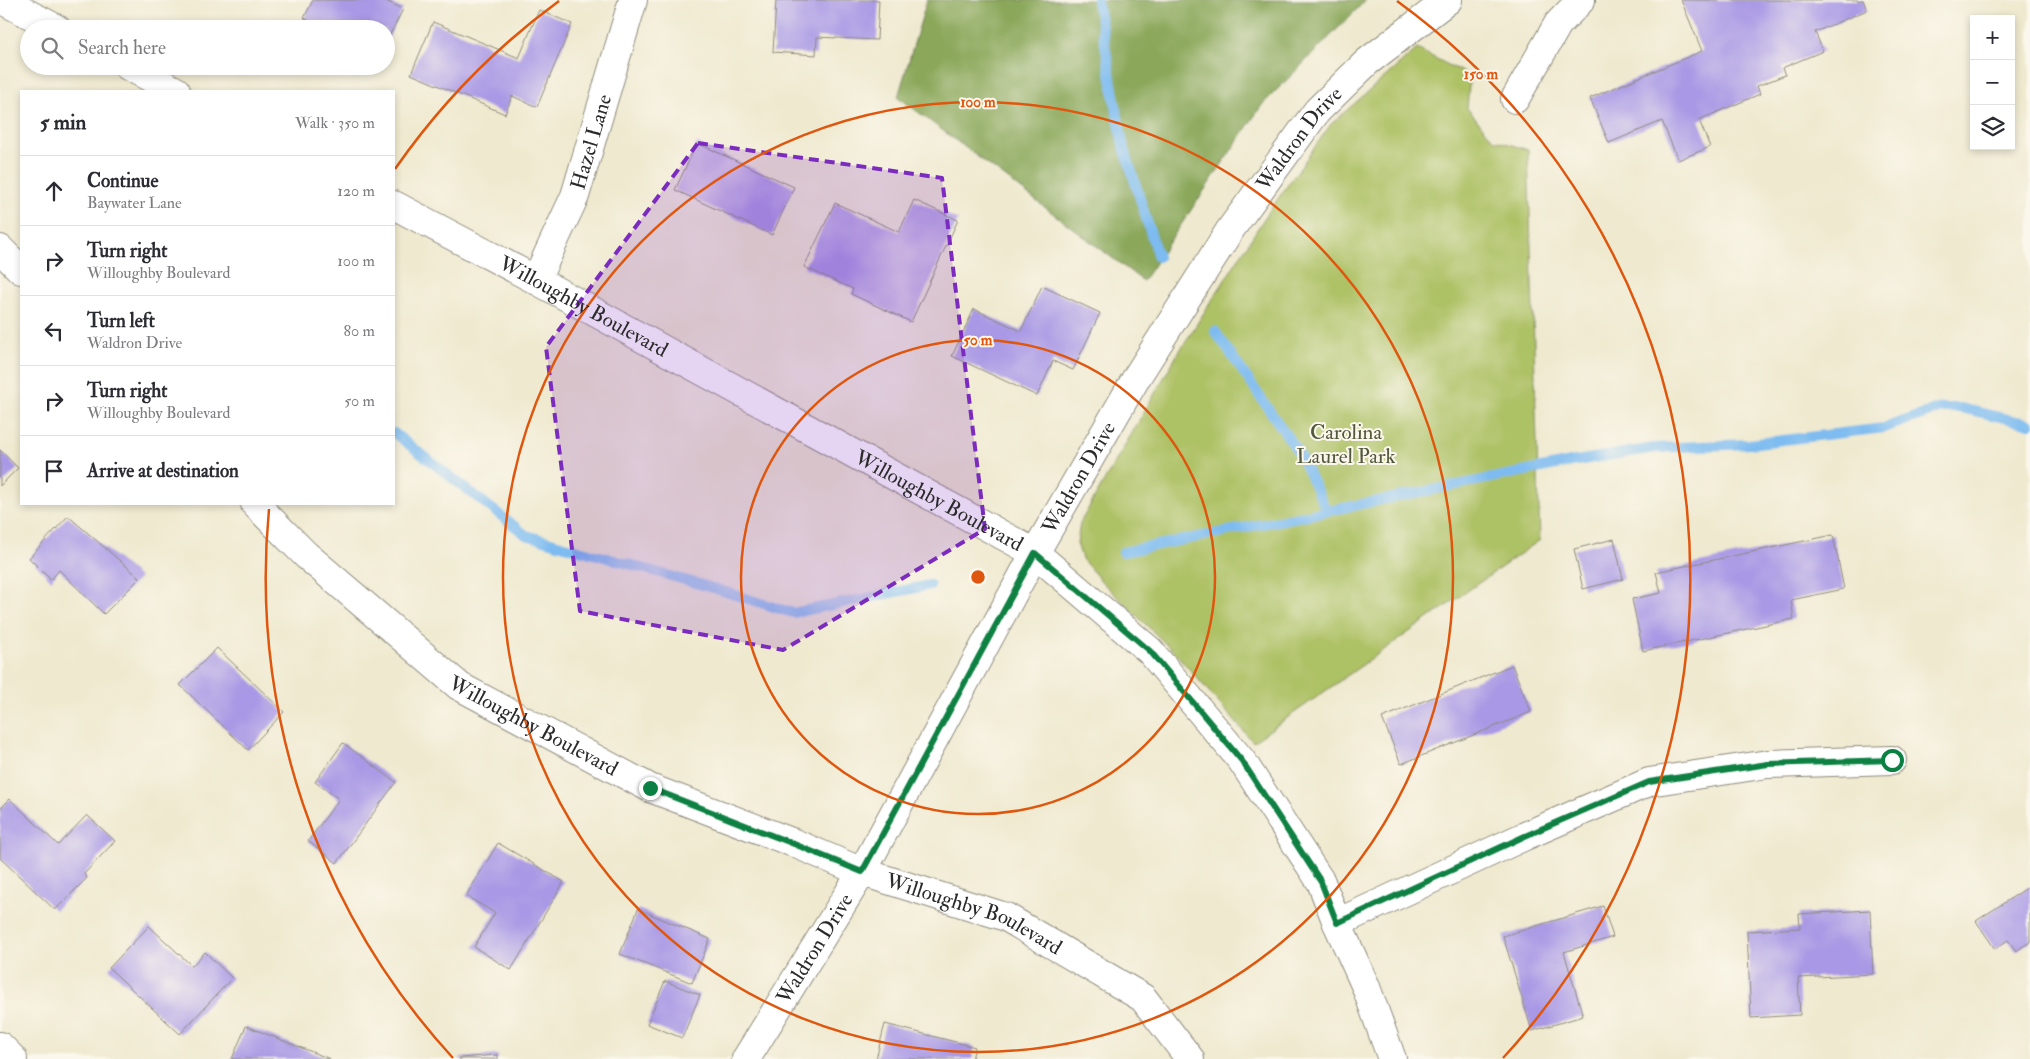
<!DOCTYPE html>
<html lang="en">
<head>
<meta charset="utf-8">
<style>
  body { margin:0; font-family:"IM FELL Double Pica",serif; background:#f7f7f7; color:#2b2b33 }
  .controls { position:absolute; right:15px; top:15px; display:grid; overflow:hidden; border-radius:0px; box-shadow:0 2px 8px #0003 }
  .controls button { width:45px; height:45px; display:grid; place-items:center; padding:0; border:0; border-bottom:1px solid #e1e1e2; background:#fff; color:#2b2b33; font:25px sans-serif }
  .stop { position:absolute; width:15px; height:15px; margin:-11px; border:4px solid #0b8043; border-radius:50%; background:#fff }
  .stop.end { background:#0b8043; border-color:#fff; box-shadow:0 1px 5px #0008 }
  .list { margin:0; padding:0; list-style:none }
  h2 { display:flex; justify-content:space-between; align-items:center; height:65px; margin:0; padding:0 20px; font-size:21px }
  h2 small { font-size:16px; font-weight:400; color:#7c7c81 }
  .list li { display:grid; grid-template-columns:32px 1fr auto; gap:15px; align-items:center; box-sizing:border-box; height:70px; padding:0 20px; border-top:1px solid #e1e1e2 }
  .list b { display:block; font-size:19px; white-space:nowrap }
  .list p { margin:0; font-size:16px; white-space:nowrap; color:#7c7c81 }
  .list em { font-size:16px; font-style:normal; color:#7c7c81 }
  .icon { flex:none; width:28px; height:28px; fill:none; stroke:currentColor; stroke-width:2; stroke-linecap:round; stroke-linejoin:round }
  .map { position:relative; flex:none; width:2030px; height:1059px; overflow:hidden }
  .search { position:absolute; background:#fff; box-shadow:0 2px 8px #0003; left:20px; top:20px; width:375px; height:55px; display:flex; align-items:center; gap:12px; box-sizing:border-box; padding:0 18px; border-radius:28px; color:#7c7c81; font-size:19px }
  .panel { position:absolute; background:#fff; box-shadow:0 2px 8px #0003; left:20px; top:90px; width:375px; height:415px; border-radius:0px }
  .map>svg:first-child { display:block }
</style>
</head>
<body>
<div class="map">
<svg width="2030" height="1059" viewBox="0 0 2030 1059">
  <rect width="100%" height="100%" fill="#fbf7ec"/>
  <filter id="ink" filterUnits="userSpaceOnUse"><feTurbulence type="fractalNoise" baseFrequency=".02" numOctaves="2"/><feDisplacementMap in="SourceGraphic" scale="10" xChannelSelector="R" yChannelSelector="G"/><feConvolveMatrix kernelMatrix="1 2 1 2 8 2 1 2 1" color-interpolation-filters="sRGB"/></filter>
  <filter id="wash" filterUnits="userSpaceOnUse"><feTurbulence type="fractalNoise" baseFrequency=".0096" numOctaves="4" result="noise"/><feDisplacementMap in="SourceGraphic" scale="20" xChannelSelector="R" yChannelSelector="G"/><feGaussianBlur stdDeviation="1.12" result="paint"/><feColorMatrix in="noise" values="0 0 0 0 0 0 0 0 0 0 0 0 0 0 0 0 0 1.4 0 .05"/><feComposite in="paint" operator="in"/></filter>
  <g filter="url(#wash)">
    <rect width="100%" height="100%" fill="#efe9cf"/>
    <!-- green -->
    <path fill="#adc165" stroke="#6c7648" d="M 1417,49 L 1470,76 L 1467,108 L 1493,139 L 1528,150 L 1540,540 L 1253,742 L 1177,655 L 1102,582 L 1082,559 L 1077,543 L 1080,523 L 1177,355 L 1265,217 L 1331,124 Z"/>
    <!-- forest -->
    <path fill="#8aa75a" stroke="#5a6942" d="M 927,0 L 1366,0 L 1262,105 L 1143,281 L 898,97 Z"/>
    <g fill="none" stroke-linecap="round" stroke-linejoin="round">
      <!-- stream -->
      <g stroke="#7dbbf0" stroke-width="10">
        <path d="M 1097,0 L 1122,140 L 1158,257"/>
        <path d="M 1215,331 L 1298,452 L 1327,511"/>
        <path d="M 394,433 L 526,535 L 713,588 L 793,613 L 930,585"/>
        <path d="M 1123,552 L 1576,461 L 1654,448 L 1749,444 L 1884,428 L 1941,408 L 1961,408 L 2030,424"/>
      </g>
    </g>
    <g id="blocks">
      <!-- building -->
      <g fill="#a998e5">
        <path d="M 313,0 L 384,0 L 403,9 L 386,43 L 386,29 L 326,29 L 304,18 Z"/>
        <path d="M 776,0 L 879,0 L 877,40 L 817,37 L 816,55 L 773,52 Z"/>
        <path d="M 1681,0 L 1863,0 L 1867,10 L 1815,32 L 1823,51 L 1782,68 L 1785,75 L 1757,86 L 1760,94 L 1699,120 L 1710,147 L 1678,160 L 1662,121 L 1609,143 L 1590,98 L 1702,51 Z"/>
        <path d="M 539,10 L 572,24 L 537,107 L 512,96 L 505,114 L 411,74 L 433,22 L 519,58 Z"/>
        <path d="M 697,143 L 794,187 L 772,235 L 675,190 Z"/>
        <path d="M 914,200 L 958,220 L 911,322 L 851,294 L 853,289 L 804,267 L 835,203 L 899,232 Z"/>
        <path d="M 1042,286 L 1100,313 L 1073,370 L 1053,361 L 1037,396 L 952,356 L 974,309 L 1021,331 Z"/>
        <path d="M 0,450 L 18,468 L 0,486 Z"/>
        <path d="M 68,516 L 140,578 L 104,614 L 59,570 L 51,580 L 29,558 Z"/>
        <path d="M 1833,535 L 1844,589 L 1791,600 L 1794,619 L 1643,651 L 1632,599 L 1661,593 L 1656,572 Z"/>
        <path d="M 1614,539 L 1623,579 L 1583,589 L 1574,549 Z"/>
        <path d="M 217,648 L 284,712 L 248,750 L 180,685 Z"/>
        <path d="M 1512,665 L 1531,712 L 1401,764 L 1382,718 Z"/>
        <path d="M 343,743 L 396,782 L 337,863 L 308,841 L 339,799 L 315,782 Z"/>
        <path d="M 10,799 L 58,845 L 87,815 L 115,841 L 84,874 L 87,878 L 55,910 L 0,858 L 0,809 Z"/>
        <path d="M 498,843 L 564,882 L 511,970 L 474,947 L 495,913 L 466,896 Z"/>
        <path d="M 2030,886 L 2030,942 L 2016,951 L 2008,940 L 1995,949 L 1976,921 Z"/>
        <path d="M 1603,906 L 1613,937 L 1564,952 L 1583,1016 L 1532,1031 L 1503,936 Z"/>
        <path d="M 638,909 L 710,939 L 692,983 L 620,954 Z"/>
        <path d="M 1870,910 L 1873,974 L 1798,978 L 1800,1015 L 1751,1018 L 1747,931 L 1800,928 L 1799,914 Z"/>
        <path d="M 149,926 L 192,966 L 205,952 L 232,978 L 180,1034 L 109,968 Z"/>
        <path d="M 665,981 L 700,995 L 682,1038 L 647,1024 Z"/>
        <path d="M 885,1024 L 975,1047 L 972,1059 L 876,1059 Z"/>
        <path d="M 246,1026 L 330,1059 L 232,1059 Z"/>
        <path d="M 498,1055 L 498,1059 L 459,1059 L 459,1058 Z"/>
      </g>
    </g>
  </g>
  <g filter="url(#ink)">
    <use href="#blocks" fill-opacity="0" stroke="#8d8a7d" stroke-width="1"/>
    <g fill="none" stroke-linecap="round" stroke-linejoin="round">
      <defs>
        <g id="street">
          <path d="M 1515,99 L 1558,24 L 1581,0"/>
          <path id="s1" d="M 536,280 L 575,196 L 633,0"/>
          <path d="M 1337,923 L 1525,836 L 1649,782 L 1768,764 L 1892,760"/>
          <path d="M 0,1046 L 13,1059"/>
          <path id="s2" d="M 746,1059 L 862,872"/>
        </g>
        <g id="secondary">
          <path d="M 2,0 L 57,29"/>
          <path d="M 128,66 L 176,91"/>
          <path id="s3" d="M 394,205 L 536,280 L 1035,553 L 1150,651 L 1242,761 L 1321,882 L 1337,923 L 1366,987 L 1392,1059"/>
          <path d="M 0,249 L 21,270"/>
          <path id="s4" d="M 255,504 L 306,555 L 459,686 L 650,788 L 794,843 L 862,872 L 1006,917 L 1143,998 L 1190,1059"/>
          <path id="s5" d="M 862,872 L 1035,553 L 1138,375 L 1230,230 L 1317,111 L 1367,62 L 1448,0"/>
        </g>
      </defs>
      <!-- street casing -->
      <use href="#street" stroke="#8d8a7d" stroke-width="30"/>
      <!-- secondary casing -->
      <use href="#secondary" stroke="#8d8a7d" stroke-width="30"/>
      <!-- street -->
      <use href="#street" stroke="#fff" stroke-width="28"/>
      <!-- secondary -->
      <use href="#secondary" stroke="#fff" stroke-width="28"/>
    </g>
  </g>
  <g fill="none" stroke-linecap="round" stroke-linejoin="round" filter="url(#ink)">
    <!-- route -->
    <path stroke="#0b8043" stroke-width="6" d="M 650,788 L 794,844 L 862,872 L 1035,553 L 1150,651 L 1242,761 L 1321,882 L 1337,923 L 1525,836 L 1649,782 L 1768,764 L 1892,760"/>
  </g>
  <!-- marked area -->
  <path fill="#7b2cbf" fill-opacity="0.2" stroke="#7b2cbf" stroke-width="4" stroke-dasharray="10 6" stroke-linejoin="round" d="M 698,143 L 942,178 L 985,529 L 783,650 L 580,611 L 546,347 Z"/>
  <!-- distance rings -->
  <g fill="none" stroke="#df570e" stroke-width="2.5">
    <circle cx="978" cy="577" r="237"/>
    <circle cx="978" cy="577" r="475"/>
    <path d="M453 1058A712 712 0 0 1 269 509M395 169A712 712 0 0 1 559 1M1397 1A712 712 0 0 1 1503 1058"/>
  </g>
  <g text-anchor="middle" stroke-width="4" stroke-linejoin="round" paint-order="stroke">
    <!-- street labels -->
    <g font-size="21" fill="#2b2b2b" stroke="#fbf7ec">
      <text dy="7" stroke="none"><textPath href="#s5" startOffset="855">Waldron Drive</textPath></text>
      <text dy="7" stroke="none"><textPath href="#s1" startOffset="149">Hazel Lane</textPath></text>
      <text dy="7" stroke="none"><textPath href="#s3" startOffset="215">Willoughby Boulevard</textPath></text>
      <text dy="7" stroke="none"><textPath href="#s5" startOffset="450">Waldron Drive</textPath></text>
      <text dy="7" stroke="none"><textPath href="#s3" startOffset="620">Willoughby Boulevard</textPath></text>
      <text dy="7" stroke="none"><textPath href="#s4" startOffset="358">Willoughby Boulevard</textPath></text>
      <text dy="7" stroke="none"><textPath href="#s4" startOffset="838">Willoughby Boulevard</textPath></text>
      <text dy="7" stroke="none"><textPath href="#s2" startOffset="130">Waldron Drive</textPath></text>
    </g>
    <!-- park labels -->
    <g font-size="21" fill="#52583c" stroke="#fbf7ec">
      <text x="1346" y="439">Carolina<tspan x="1346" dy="24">Laurel Park</tspan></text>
    </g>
  </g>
  <circle cx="978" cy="577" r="8" fill="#df570e" stroke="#fbf7ec" stroke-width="2.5"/>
  <g font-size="15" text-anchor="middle" font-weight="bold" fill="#df570e" stroke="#fbf7ec" stroke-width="4" stroke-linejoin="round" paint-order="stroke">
    <text x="1481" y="79">150 m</text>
    <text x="978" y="107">100 m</text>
    <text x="978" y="345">50 m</text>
  </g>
</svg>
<div class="controls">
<button>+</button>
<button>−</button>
<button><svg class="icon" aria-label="layers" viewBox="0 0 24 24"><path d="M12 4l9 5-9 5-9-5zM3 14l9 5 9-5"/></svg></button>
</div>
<div class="stop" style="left:1892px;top:760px"></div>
<div class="stop end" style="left:650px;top:788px"></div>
<div class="search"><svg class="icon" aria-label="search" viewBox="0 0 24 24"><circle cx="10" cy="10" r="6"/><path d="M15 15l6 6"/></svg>Search here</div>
<section class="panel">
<h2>5 min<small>Walk · 350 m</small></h2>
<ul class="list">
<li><svg class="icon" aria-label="ahead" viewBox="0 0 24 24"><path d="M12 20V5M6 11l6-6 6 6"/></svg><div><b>Continue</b><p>Baywater Lane</p></div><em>120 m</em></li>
<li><svg class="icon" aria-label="right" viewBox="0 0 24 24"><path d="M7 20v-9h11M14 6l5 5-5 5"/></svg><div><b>Turn right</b><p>Willoughby Boulevard</p></div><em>100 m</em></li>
<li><svg class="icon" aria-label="left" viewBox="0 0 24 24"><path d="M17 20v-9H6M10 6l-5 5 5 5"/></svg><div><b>Turn left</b><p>Waldron Drive</p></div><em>80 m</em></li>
<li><svg class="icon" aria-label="right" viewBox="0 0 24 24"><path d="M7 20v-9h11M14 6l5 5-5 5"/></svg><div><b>Turn right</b><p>Willoughby Boulevard</p></div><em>50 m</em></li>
<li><svg class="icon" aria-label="arrive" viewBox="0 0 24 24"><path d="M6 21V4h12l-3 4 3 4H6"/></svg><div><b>Arrive at destination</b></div></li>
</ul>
</section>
</div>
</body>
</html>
